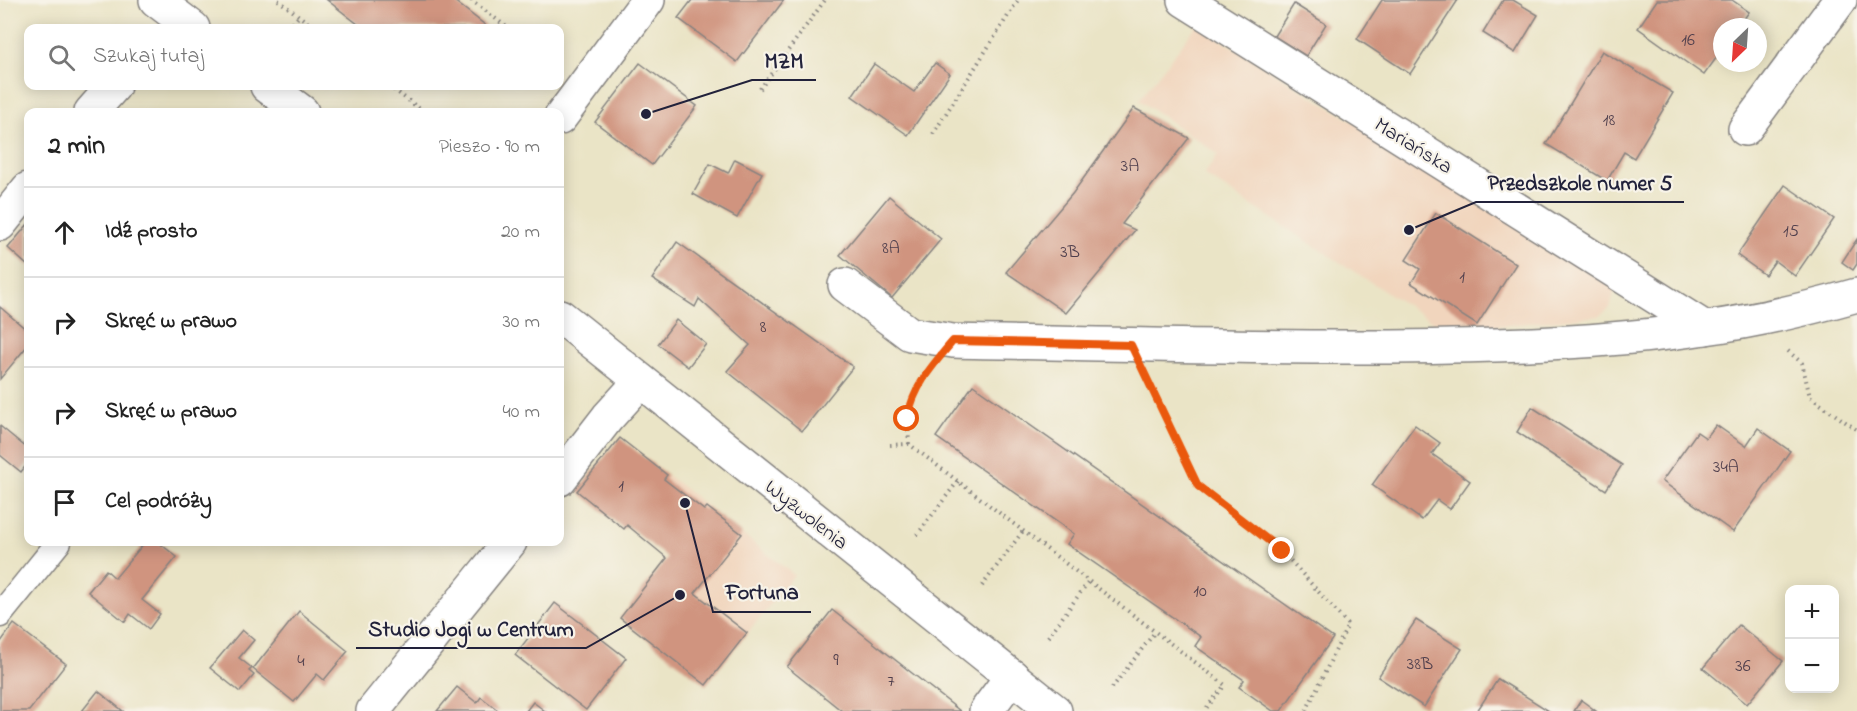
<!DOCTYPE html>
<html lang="pl">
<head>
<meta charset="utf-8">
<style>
  body { margin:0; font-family:"Indie Flower",sans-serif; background:#f2f2f2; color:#222 }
  .controls { position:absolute; right:18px; bottom:18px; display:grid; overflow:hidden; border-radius:12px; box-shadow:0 3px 15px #0003 }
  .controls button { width:54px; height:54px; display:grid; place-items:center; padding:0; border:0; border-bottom:2px solid #e0e0e0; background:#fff; color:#222; font:30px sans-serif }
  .compass { position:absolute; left:1713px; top:18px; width:54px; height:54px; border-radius:50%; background:#fff; box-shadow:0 3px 15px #0003; rotate:205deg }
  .stop { position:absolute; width:18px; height:18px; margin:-14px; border:4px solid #ea580c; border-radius:50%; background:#fff }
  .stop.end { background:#ea580c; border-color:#fff; box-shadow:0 2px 6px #0008 }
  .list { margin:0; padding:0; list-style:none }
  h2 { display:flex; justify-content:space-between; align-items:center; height:78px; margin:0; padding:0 24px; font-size:26px }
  h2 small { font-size:20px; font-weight:400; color:#767676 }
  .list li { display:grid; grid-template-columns:39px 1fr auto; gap:18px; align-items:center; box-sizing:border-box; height:90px; padding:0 24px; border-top:2px solid #e0e0e0 }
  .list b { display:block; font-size:22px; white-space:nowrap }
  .list em { font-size:20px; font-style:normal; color:#767676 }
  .icon { flex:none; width:33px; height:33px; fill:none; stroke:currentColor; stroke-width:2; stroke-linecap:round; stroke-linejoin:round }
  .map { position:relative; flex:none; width:1857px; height:711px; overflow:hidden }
  .search { position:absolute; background:#fff; box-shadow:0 3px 15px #0003; left:24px; top:24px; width:540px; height:66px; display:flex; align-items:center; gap:15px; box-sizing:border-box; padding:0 21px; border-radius:12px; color:#767676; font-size:22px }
  .panel { position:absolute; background:#fff; box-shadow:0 3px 15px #0003; left:24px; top:108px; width:540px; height:438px; border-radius:12px }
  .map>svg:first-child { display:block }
</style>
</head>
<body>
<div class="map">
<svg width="1857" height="711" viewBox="0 0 1857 711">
  <rect width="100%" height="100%" fill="#f7f3e8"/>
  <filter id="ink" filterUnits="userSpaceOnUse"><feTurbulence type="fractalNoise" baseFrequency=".0167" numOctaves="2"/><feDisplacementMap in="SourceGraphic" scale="12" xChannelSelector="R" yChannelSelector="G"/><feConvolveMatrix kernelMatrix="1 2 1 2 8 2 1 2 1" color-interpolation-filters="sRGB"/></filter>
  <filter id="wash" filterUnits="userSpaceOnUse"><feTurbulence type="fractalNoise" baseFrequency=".008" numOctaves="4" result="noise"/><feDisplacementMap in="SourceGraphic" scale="24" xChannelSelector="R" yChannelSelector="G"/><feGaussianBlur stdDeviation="1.35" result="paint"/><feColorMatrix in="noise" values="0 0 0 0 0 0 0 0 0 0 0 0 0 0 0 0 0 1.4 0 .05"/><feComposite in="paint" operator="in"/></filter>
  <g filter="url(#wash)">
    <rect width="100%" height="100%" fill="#eae4c6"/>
    <!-- built -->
    <g fill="#f1d5bd">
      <path d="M 1197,25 L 1616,285 L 1610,308 L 1599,316 L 1447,331 L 1204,175 L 1218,154 L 1139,100 Z"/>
      <path d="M 667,475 L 794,575 L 706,685 L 620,618 L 667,558 L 627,525 Z"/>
    </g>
    <g id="blocks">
      <!-- building -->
      <g fill="#d0947f">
        <path d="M 327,0 L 453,0 L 485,25 L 483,28 L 363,28 Z"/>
        <path d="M 692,0 L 784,0 L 737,62 L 678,18 Z"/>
        <path d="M 1382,0 L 1458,0 L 1410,74 L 1357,39 Z"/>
        <path d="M 1503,0 L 1513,0 L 1538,15 L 1515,53 L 1483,33 Z"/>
        <path d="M 1657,0 L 1732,0 L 1749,12 L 1738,27 L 1722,27 L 1722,50 L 1704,75 L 1638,28 Z"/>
        <path d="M 1294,4 L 1326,24 L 1306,56 L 1274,36 Z"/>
        <path d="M 1602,51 L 1673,93 L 1634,158 L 1624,152 L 1607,181 L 1546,144 Z"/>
        <path d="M 640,63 L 697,106 L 652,165 L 595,122 Z"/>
        <path d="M 935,63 L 950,74 L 908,135 L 852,96 L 874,64 L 914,92 Z"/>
        <path d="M 1134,108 L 1189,138 L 1122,224 L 1135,230 L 1066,313 L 1006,272 L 1073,193 Z"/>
        <path d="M 735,159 L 762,173 L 737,218 L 693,194 L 710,164 L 728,173 Z"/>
        <path d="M 1785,185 L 1834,219 L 1795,276 L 1775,261 L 1765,275 L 1737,255 Z"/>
        <path d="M 889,196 L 941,239 L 892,298 L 840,255 Z"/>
        <path d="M 1436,213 L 1516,264 L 1477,325 L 1411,283 L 1420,269 L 1406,260 Z"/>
        <path d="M 28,224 L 28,266 L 8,248 Z"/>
        <path d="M 1857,239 L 1857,264 L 1853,270 L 1842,262 Z"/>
        <path d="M 677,242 L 853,367 L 802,431 L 727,371 L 750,345 L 699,299 L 695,307 L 652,279 Z"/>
        <path d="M 0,307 L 28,331 L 28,345 L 0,379 Z"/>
        <path d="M 676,320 L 706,344 L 688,367 L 658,344 Z"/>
        <path d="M 973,385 L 1333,638 L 1281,711 L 1273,711 L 1239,687 L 1244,680 L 1195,646 L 1201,637 L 1067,544 L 1074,534 L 936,437 Z"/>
        <path d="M 1532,407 L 1622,465 L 1606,490 L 1517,432 Z"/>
        <path d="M 1415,425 L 1440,443 L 1432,454 L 1470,481 L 1450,509 L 1437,500 L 1422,520 L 1372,485 Z"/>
        <path d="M 1716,425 L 1746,446 L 1758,428 L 1790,451 L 1733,532 L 1662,481 L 1697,432 L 1706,438 Z"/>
        <path d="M 0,426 L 28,449 L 28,463 L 21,472 L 0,455 Z"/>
        <path d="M 620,438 L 667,475 L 664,479 L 704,510 L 707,507 L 742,534 L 695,593 L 747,633 L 706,685 L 620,618 L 667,558 L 627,525 L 624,529 L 577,491 Z"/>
        <path d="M 145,542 L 158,542 L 177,557 L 142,600 L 160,614 L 149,629 L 130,614 L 125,622 L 88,592 L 106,570 L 115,578 Z"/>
        <path d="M 555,603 L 626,658 L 586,710 L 515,655 Z"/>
        <path d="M 832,610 L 884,651 L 960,711 L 842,711 L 787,667 Z"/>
        <path d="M 299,611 L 348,651 L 324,680 L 317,674 L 294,702 L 253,669 Z"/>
        <path d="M 1416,620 L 1462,649 L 1424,707 L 1378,677 Z"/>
        <path d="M 14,624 L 66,664 L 29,711 L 0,711 L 0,643 Z"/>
        <path d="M 1739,625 L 1783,661 L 1747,704 L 1703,668 Z"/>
        <path d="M 242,630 L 254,640 L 239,658 L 252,668 L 249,671 L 254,675 L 240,692 L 210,668 Z"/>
        <path d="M 1498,679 L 1549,711 L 1477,711 Z"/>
        <path d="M 457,687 L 477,703 L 481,697 L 499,711 L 437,711 Z"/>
        <path d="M 98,691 L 123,711 L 82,711 Z"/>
        <path d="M 1581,700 L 1596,711 L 1574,711 Z"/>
        <path d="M 533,702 L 545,711 L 526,711 Z"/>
      </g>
    </g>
  </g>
  <g filter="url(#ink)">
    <use href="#blocks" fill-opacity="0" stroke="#868380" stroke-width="1.5"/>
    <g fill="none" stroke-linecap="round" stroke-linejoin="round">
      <defs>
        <path id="service" d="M 0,615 L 59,542"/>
        <g id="minor">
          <path d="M 1184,0 L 1705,328"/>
          <path d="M 91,112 L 114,86"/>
          <path d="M 560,118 L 648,0"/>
          <path d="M 1745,129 L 1840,0"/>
          <path d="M 0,224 L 28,189"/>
          <path d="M 845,285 L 910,334 L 953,341 C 1099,344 1245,348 1391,347 C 1495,346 1602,344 1705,328 C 1756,321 1807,309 1857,295"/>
          <path d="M 560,479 L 608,417 L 641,381"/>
          <path d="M 373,711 L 510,542"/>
          <path d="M 986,711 L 1012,676"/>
        </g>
        <g id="secondary">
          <path d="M 156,0 L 193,28"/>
          <path d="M 267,86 L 302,112"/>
          <path d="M 560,316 L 1055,711"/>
        </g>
      </defs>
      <!-- service casing -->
      <use href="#service" stroke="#868380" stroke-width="27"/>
      <!-- minor casing -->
      <use href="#minor" stroke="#868380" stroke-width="36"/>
      <!-- secondary casing -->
      <use href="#secondary" stroke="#868380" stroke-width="36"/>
      <!-- path -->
      <g stroke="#868380" stroke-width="4" stroke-dasharray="1.5 4.5" stroke-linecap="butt">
        <path d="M 278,0 L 315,28"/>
        <path d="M 471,0 L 508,28"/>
        <path d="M 289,28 L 299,16"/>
        <path d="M 389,86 L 424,112"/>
        <path d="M 760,89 L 825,0"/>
        <path d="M 933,134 L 1018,0"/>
        <path d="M 1788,351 L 1802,363 L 1810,397 L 1857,430"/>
        <path d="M 1149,382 L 1198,486 L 1282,551 L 1348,625 L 1306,711"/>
        <path d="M 909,444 C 907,415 909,397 926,374"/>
        <path d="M 890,445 L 909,444 L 1225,685 L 1204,711"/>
        <path d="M 917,535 L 958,481"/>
        <path d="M 982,586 L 1023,531"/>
        <path d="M 1048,637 L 1089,581"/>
        <path d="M 1112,688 L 1155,632"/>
      </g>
      <!-- service -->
      <use href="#service" stroke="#fff" stroke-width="24"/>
      <!-- minor -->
      <use href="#minor" stroke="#fff" stroke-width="33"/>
      <!-- secondary -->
      <use href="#secondary" stroke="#fff" stroke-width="33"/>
    </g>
  </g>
  <g fill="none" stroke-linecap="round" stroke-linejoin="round" filter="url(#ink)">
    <!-- route -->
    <path stroke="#ea580c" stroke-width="8" d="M 907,419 C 914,386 931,367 953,341 L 1131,345 L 1198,486 L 1282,551"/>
  </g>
  <g text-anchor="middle" stroke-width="4.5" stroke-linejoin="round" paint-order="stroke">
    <!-- number labels -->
    <g font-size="18" fill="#4e3e4c">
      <text x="1688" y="45">16</text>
      <text x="1609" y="125">18</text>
      <text x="1130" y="171">3A</text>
      <text x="1791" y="236">15</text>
      <text x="891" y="253">8A</text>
      <text x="1070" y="257">3B</text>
      <text x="1462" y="282">1</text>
      <text x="763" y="332">8</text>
      <text x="1726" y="472">34A</text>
      <text x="621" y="491">1</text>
      <text x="1200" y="596">10</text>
      <text x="836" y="665">9</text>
      <text x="301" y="666">4</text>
      <text x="1420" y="669">38B</text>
      <text x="1743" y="671">36</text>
      <text x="891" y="686">7</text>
    </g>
    <!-- street labels -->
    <g font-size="21" fill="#22223b" stroke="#f7f3e8">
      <text transform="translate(1414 145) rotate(32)" y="7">Mariańska</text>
      <text transform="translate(807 514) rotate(38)" y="7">Wyzwolenia</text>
    </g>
  </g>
  <!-- callouts -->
  <path fill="none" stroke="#22223b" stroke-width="2" d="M646 114L752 80H816M1409 230L1476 202H1684M685 503L713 612H811M680 595L586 648H356"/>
  <g fill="#22223b" stroke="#f7f3e8" stroke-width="2">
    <circle cx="646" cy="114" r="6"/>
    <circle cx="1409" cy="230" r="6"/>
    <circle cx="685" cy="503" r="6"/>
    <circle cx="680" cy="595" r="6"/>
  </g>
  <g font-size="22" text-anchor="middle" font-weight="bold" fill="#22223b" stroke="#f7f3e8" stroke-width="4.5" stroke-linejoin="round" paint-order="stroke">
    <text x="784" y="68">MZM</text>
    <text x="1580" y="190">Przedszkole numer 5</text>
    <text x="762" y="599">Fortuna</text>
    <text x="471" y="636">Studio Jogi w Centrum</text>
  </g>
</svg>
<div class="controls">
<button>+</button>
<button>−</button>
</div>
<svg class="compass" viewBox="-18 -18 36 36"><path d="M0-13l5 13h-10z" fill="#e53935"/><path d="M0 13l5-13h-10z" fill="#767676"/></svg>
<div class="stop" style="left:907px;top:419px"></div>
<div class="stop end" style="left:1282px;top:551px"></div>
<div class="search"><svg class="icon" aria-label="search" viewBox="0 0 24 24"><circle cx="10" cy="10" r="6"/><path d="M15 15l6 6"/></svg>Szukaj tutaj</div>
<section class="panel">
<h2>2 min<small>Pieszo · 90 m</small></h2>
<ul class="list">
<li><svg class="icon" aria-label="ahead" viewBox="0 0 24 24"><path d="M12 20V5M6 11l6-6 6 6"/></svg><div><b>Idź prosto</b></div><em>20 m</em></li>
<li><svg class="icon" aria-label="right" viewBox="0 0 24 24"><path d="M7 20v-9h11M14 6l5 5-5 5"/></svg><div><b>Skręć w prawo</b></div><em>30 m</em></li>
<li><svg class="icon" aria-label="right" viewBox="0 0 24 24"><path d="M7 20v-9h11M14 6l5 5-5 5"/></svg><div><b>Skręć w prawo</b></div><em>40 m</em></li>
<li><svg class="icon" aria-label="arrive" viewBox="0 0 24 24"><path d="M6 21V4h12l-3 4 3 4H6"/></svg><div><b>Cel podróży</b></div></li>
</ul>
</section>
</div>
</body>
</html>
